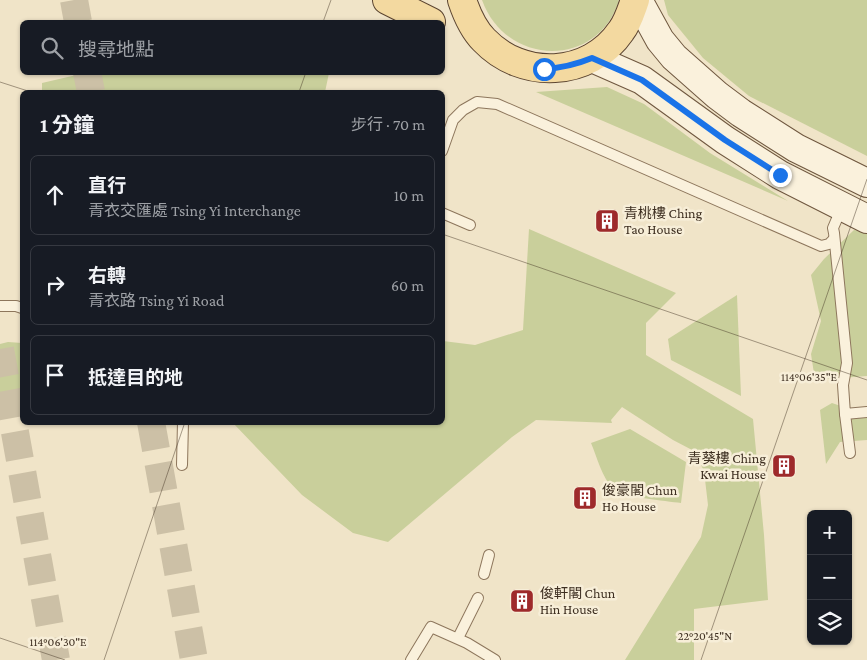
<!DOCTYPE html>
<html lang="zh-TW">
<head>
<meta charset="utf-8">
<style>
  body { margin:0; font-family:"Crimson Pro","Noto Sans TC",serif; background:#242831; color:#f1f3f6 }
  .controls { position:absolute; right:15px; bottom:15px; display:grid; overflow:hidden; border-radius:8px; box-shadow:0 1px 4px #0004 }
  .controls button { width:45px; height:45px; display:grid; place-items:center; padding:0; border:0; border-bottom:1px solid #363941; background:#171b24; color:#f1f3f6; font:25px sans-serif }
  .stop { position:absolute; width:15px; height:15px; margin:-11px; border:4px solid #1a73e8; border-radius:50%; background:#fff }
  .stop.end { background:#1a73e8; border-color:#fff; box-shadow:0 1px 5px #0008 }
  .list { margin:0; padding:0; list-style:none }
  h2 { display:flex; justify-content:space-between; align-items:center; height:65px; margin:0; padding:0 20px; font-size:21px }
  h2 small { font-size:16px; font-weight:400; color:#9ea1a6 }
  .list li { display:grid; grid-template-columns:32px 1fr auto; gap:15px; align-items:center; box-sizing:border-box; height:80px; margin:0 10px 10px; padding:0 10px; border:1px solid #363941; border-radius:8px }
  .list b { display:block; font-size:19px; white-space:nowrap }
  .list p { margin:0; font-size:16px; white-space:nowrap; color:#9ea1a6 }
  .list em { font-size:16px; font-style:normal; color:#9ea1a6 }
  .icon { flex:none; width:28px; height:28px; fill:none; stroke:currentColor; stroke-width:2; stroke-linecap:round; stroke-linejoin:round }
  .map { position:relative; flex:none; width:867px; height:660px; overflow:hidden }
  .search { position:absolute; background:#171b24; box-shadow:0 1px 4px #0004; left:20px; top:20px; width:425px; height:55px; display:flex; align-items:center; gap:12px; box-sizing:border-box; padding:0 18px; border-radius:8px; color:#9ea1a6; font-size:19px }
  .panel { position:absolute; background:#171b24; box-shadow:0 1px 4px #0004; left:20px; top:90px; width:425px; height:335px; border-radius:8px }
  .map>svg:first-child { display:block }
</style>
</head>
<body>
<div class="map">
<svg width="867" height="660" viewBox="0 0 867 660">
  <rect width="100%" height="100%" fill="#f0e4c8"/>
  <!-- green -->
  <g fill="#c9cf9b">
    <path d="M 482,0 L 619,0 C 598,69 506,67 482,0 Z"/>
    <path d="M 664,0 L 867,0 L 867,156 L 749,96 L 703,58 L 668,15 Z"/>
    <path d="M 85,73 L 85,72 L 329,73 L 325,92 L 42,92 L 42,83 Z"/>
    <path d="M 607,87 L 644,104 L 710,153 L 788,201 L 536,92 Z"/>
    <path d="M 529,229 L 676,293 L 646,323 L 646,355 L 753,419 L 764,535 L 768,600 L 694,609 L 694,660 L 625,660 L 701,537 L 708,505 L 704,471 L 694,451 L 673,440 L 622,407 L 611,420 L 612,423 L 536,420 L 512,437 L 388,542 L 353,533 L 302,495 L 233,423 L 442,422 L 443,341 L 475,345 L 523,330 Z"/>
    <path d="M 854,230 L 867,232 L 867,376 L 815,380 L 811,354 L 821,321 L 811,275 L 824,259 Z"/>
    <path d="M 737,295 L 741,396 L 671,360 L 668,339 Z"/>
    <path d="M 8,342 L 22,343 L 22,389 L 0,415 L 0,344 Z"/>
    <path d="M 832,403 L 867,415 L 867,440 L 840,442 L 826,464 L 820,410 Z"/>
    <path d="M 630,429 L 686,462 L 681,503 C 666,501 622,497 613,488 C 602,478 597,457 591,443 Z"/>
  </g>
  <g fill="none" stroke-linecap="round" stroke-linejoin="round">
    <!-- motorway-tunnel -->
    <g stroke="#ccc0a6" stroke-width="28" stroke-dasharray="28 14" stroke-linecap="butt">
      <path d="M 74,0 L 78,22"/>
      <path d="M 87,72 L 91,92"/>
      <path d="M 0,349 L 56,660"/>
      <path d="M 151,422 L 194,660"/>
    </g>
    <defs>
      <g id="service">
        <path d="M 442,151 L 453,120 L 463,110 L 477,102 L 497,104 L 821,246 L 829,244 L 834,239"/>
        <path d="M 842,207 L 833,228 L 834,233 L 847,363 L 843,385 L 845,414 L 867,412"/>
        <path d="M 442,213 L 470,225"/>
        <path d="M 0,306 L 16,306 L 22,308"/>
        <path d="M 845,414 L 850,453"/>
        <path d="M 182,465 L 183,422"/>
        <path d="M 484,574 L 489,555"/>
        <path d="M 458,638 L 478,598"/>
        <path d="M 411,660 L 431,627 L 467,643 L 495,660"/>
      </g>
      <g id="secondary">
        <path d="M 638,0 L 660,40 L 674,57 L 717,95 L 741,113 L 796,148 L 867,183"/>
        <path d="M 592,58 L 642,80 L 725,140 L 780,175 L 867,219"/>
      </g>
      <g id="primary">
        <path d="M 387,0 L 431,22"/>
        <path d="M 462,0 C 467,15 473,29 484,40 C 522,80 589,78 621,31 C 628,22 631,11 635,0"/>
      </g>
    </defs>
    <!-- service casing -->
    <use href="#service" stroke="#8d765c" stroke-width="12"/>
    <!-- secondary casing -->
    <use href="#secondary" stroke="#6f573f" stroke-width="30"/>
    <!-- primary casing -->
    <use href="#primary" stroke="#5b4430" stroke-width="30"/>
    <!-- service -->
    <use href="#service" stroke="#faf1dc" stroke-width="10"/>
    <!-- secondary -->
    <use href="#secondary" stroke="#faf1dc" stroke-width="28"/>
    <!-- primary -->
    <use href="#primary" stroke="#f3d9a0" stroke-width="28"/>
  </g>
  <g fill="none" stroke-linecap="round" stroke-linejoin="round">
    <!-- route -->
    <path stroke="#1a73e8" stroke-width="6" d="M 544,69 C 562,68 575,65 592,58 L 642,80 L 725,140 L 780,175"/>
  </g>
  <!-- ticks -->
  <path fill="none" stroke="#3d2e20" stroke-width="1" stroke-opacity="0.45" d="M 323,22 L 331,0M 0,82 L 31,92M 299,92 L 306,72M 442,234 L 867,380M 0,638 L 65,660M 104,660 L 185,422M 701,660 L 867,179"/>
  <!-- icons -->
  <defs>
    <symbol id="building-square" viewBox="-11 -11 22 22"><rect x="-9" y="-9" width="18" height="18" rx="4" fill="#9e2a2b" stroke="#f7eed8"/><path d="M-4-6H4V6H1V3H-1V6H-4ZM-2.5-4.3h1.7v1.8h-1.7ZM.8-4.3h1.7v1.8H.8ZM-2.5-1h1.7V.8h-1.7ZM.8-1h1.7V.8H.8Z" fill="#fff"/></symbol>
  </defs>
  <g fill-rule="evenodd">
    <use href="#building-square" x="593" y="207" width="28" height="28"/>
    <use href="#building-square" x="770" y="452" width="28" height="28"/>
    <use href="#building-square" x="571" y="484" width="28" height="28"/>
    <use href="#building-square" x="508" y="587" width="28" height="28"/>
  </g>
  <g text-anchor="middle" stroke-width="5" stroke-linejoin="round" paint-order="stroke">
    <!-- poi labels -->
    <g font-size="14" fill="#3d2e20" stroke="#f7eed8" text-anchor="start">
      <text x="624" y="218">青桃樓 Ching<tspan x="624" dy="16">Tao House</tspan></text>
      <text x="766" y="463" text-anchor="end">青葵樓 Ching<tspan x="766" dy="16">Kwai House</tspan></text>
      <text x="602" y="495">俊豪閣 Chun<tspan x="602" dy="16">Ho House</tspan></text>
      <text x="540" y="598">俊軒閣 Chun<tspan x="540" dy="16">Hin House</tspan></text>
    </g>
  </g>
  <g font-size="12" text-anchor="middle" fill="#3d2e20" stroke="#f7eed8" stroke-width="5" stroke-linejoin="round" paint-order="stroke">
    <text x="809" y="381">114°06'35"E</text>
    <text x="705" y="640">22°20'45"N</text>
    <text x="58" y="646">114°06'30"E</text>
  </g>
</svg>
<div class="controls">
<button>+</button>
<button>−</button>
<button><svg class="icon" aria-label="layers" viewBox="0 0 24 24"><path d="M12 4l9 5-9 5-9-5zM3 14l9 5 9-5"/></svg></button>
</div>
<div class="stop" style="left:544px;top:69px"></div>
<div class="stop end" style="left:780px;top:175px"></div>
<div class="search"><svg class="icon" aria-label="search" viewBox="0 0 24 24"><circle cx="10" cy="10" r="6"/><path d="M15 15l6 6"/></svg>搜尋地點</div>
<section class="panel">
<h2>1 分鐘<small>步行 · 70 m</small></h2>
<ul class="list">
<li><svg class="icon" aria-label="ahead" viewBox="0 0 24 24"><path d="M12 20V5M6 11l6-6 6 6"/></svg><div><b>直行</b><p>青衣交匯處 Tsing Yi Interchange</p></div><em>10 m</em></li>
<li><svg class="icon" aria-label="right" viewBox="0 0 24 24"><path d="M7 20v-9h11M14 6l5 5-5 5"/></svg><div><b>右轉</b><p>青衣路 Tsing Yi Road</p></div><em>60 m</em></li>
<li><svg class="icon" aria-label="arrive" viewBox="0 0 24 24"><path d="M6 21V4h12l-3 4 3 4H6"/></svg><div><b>抵達目的地</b></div></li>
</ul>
</section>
</div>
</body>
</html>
